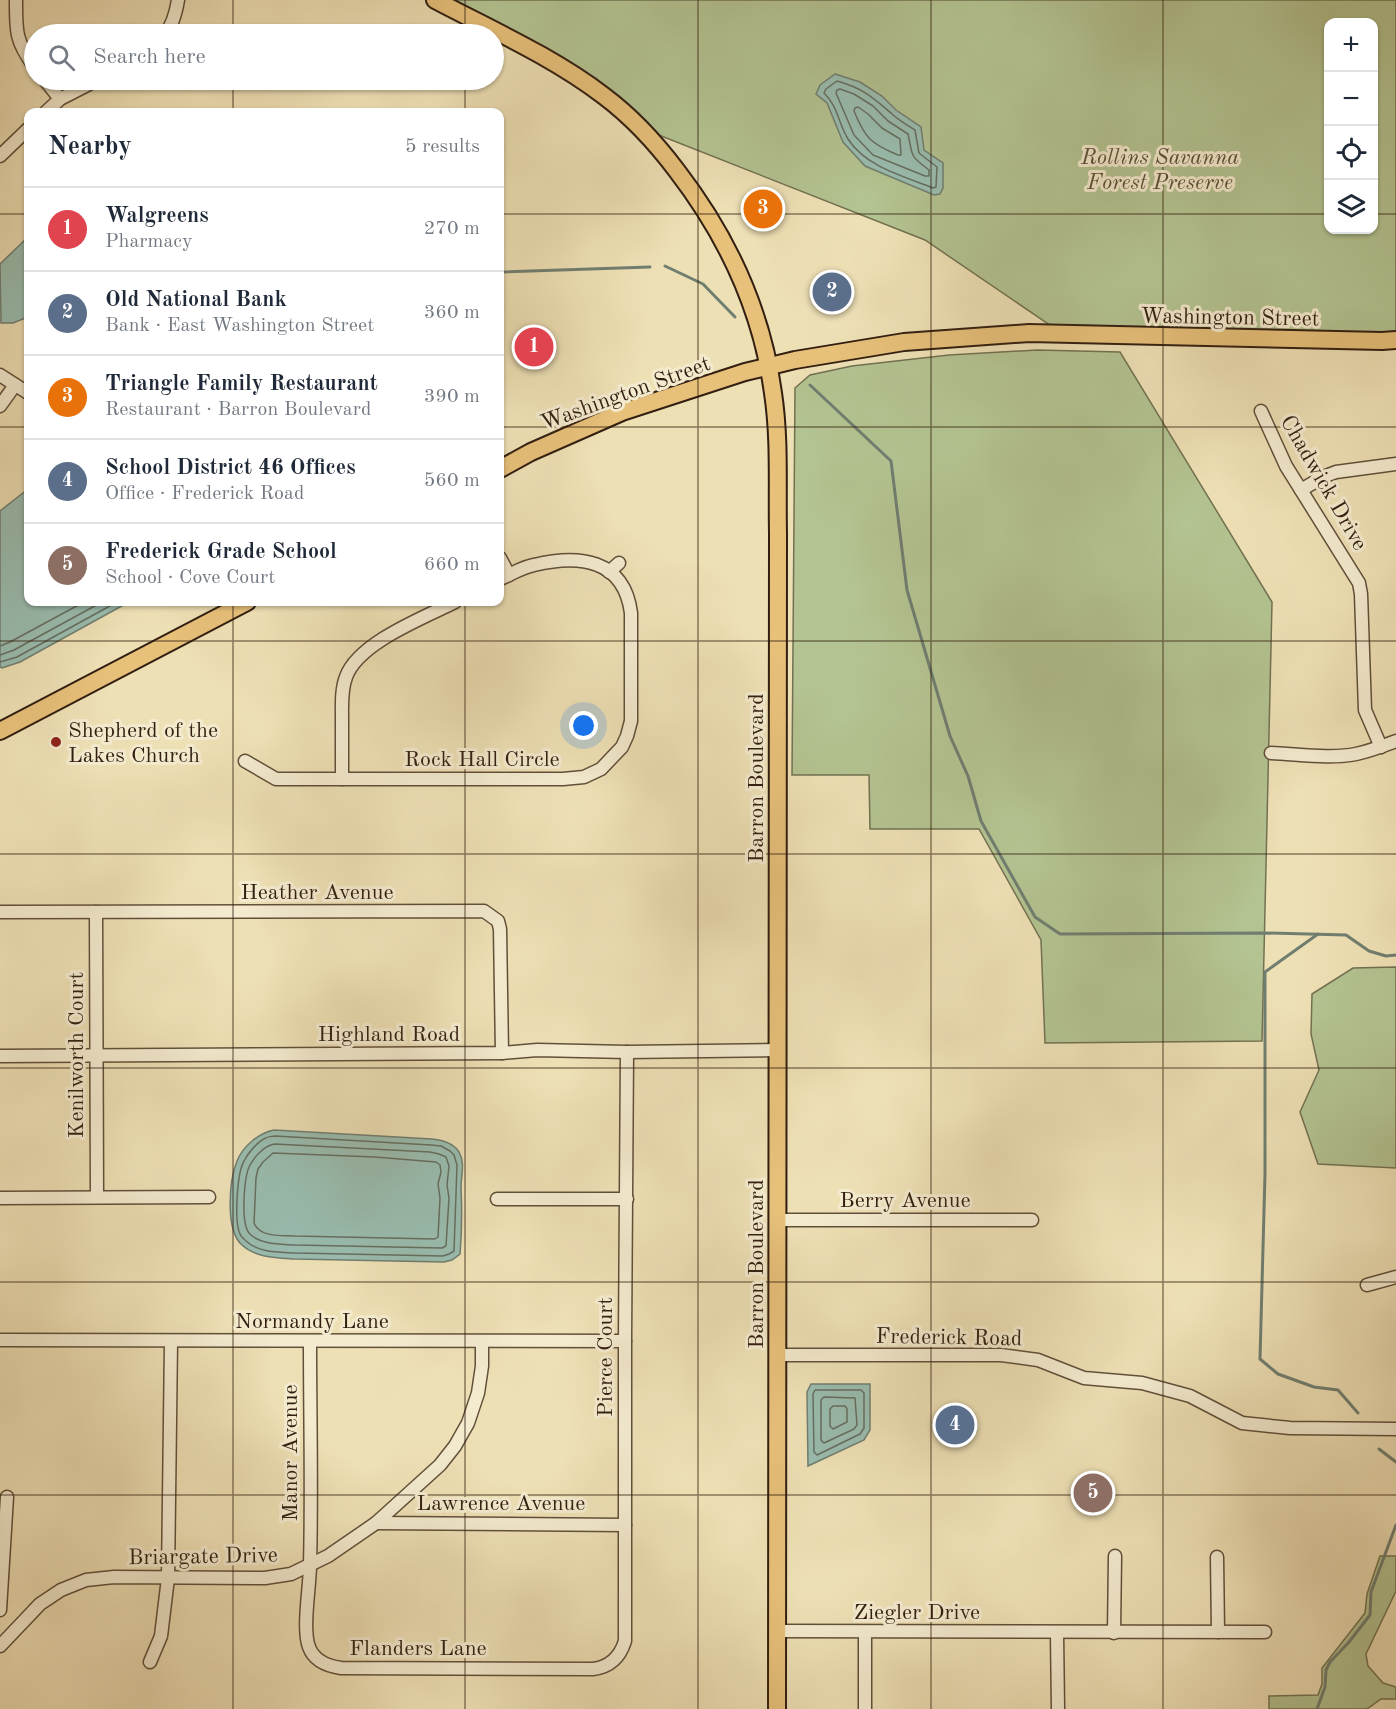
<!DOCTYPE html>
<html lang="en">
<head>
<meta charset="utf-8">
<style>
  body { margin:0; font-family:"Old Standard TT",serif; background:#f2f2f3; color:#1f2937 }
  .controls { position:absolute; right:18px; top:18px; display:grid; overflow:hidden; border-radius:12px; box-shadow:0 2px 4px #0004 }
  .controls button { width:54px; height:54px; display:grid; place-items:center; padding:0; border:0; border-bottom:2px solid #e0e1e3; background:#fff; color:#1f2937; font:30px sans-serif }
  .you { position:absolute; left:584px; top:726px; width:21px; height:21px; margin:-15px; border:4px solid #fff; border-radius:50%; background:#1a73e8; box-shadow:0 0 0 9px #1a73e833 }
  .badge { display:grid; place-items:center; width:39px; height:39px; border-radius:50%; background:#8f2418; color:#fff; font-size:20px; font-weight:700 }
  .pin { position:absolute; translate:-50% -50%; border:3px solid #fff; box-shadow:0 2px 6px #0006 }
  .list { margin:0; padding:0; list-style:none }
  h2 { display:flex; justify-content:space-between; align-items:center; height:78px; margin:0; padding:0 24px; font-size:26px }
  h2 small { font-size:20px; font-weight:400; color:#747a83 }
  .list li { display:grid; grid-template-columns:39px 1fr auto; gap:18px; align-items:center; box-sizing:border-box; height:84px; padding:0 24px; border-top:2px solid #e0e1e3 }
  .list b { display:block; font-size:22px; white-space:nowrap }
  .list p { margin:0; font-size:20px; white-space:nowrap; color:#747a83 }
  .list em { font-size:20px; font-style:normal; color:#747a83 }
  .icon { flex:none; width:33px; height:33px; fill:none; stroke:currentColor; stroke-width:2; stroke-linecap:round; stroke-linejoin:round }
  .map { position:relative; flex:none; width:1396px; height:1709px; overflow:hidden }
  .search { position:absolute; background:#fff; box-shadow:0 2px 4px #0004; left:24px; top:24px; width:480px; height:66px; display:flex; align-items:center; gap:15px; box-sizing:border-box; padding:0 21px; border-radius:33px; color:#747a83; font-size:22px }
  .panel { position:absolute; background:#fff; box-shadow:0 2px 4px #0004; left:24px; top:108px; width:480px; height:498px; border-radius:12px }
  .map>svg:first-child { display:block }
</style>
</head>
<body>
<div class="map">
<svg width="1396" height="1709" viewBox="0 0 1396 1709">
  <rect width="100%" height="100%" fill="#eee0b5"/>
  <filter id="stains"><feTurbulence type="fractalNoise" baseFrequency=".00333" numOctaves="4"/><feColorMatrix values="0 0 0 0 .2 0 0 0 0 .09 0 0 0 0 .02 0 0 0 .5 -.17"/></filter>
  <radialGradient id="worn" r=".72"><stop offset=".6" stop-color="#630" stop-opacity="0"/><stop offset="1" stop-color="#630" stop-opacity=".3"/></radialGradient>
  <!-- green -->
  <g fill="#b3c391" stroke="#727151" stroke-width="1.5" fill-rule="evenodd">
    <path d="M 431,0 L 1396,0 L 1396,340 L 1063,334 L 925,240 L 636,126 L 600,96 ZM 1328,22 L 1374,22 L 1374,230 L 1328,230 Z"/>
    <path d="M 1037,350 L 1120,352 L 1272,602 L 1262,1041 L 1045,1043 L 1041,940 L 979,829 L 870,829 L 869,775 L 792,775 L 795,388 L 810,375 L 852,366 L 949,355 Z"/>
    <path d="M 1396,967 L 1396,1168 L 1318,1164 L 1300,1112 L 1319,1070 L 1311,1034 L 1312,994 L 1353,968 Z"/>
    <path d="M 1380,1556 L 1396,1556 L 1396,1591 L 1366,1654 L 1368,1666 L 1383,1683 L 1396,1687 L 1396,1699 L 1381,1699 L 1367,1709 L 1269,1709 L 1269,1696 L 1318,1695 L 1322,1684 L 1322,1668 L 1365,1613 L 1367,1594 Z"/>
  </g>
  <!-- water -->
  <g fill="#99bdb0" stroke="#707e70" stroke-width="1.5">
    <path d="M 835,74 L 860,82 L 882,96 L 896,110 L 921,127 L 924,150 L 943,163 L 943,188 L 940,194 L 934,195 L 865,166 L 843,142 L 827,103 L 816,94 L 820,85 Z"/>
    <path d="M 28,237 L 28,317 L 13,323 L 1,323 L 0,264 Z"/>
    <path d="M 28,489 L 28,602 L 129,602 L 20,662 L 2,668 L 0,667 L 0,511 Z"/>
    <path d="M 274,1130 L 432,1139 C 442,1140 455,1143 460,1154 C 465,1165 461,1175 461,1187 C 462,1209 462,1231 460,1254 L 452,1260 L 444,1262 L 294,1259 C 277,1258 256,1258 242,1245 C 225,1230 229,1181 237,1161 C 243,1146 259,1133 274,1130 Z"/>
    <path d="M 811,1384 L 870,1384 L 870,1430 L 864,1440 L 808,1466 L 807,1392 Z"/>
  </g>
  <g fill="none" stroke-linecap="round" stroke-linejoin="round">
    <!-- shore -->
    <g stroke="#666e60" stroke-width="1.5">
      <path d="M 837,81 C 862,88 871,96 891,113 C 898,120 907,125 915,130 L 919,153 L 937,167 L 936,187 L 933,188 C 903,176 866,167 848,139 C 838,123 838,106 824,93 L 826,89 Z"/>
      <path d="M 840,89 L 854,94 L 873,106 L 888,121 L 908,134 C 913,157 909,155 929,170 L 929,176 L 925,176 L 873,155 L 854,135 L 836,93 L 837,90 Z"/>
      <path d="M 855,108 L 858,107 L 868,114 L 882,128 L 900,139 L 901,155 L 898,155 C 871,144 865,138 854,111 Z"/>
      <path d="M 0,646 L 10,642 L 84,602"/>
      <path d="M 0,655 L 14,650 L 102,602"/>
      <path d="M 0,662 L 17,657 L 117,602"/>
      <path d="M 275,1136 L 431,1145 L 441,1146 L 450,1151 L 454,1155 L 457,1165 L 454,1251 L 449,1254 L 443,1256 L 295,1253 C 278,1252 259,1253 246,1241 C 244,1239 241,1237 240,1234 C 234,1222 237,1173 244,1161 C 248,1153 258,1141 266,1138 C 266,1137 274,1136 275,1136 Z"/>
      <path d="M 275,1144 L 430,1152 L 439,1154 L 446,1157 L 449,1166 L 447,1185 L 449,1198 L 446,1246 L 442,1248 L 295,1245 C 280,1244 261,1245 250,1234 C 240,1225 244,1176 250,1165 C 255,1156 265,1145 275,1144 Z"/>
      <path d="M 273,1153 L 375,1157 L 436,1162 L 440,1165 L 441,1172 L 438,1184 L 440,1198 L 438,1237 L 435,1239 L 295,1236 C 282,1235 260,1238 254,1223 L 256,1178 L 258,1169 L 263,1162 Z"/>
      <path d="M 815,1390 L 861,1390 L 864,1393 L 864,1428 L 860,1434 L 817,1455 L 814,1452 L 813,1394 Z"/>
      <path d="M 824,1397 L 855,1398 L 857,1425 L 854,1429 L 824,1443 L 821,1440 L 821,1400 Z"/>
      <path d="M 833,1406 L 845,1406 L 847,1409 L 847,1422 L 833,1429 L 830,1426 L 830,1409 Z"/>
    </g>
    <!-- stream -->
    <g stroke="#707e70" stroke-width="3">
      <path d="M 665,266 L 703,284 L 735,317"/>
      <path d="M 500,272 L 650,267"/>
      <path d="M 810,385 L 891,461 L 907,590 L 950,736 L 968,776 L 981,821 L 1035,917 L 1060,934 L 1265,933 L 1346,935 L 1369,951 L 1386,956 L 1396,955"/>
      <path d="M 1318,934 L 1265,972 L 1265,1174 L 1260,1359 L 1278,1374 L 1314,1387 L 1338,1390 L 1358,1413"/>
      <path d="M 1379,1449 L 1396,1462"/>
      <path d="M 1317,1709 L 1325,1687 L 1326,1670 L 1330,1662 L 1349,1642 L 1370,1615 L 1371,1592 L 1396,1525"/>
    </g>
    <defs>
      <g id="minor">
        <path d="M 16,0 C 16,30 15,41 34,66"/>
        <path d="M 165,34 C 173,25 176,12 178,0"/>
        <path d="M 45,80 L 60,99"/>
        <path d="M 46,112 L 60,99 L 97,80"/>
        <path d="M 0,156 L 28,129"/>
        <path d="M 0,375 L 28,393"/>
        <path d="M 0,406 L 15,385"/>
        <path d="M 1261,411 L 1286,466 L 1359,583 L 1361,594 L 1365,710 L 1381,747"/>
        <path d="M 1301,490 L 1323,477 L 1336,472 L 1396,464"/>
        <path d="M 500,558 L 509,575"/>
        <path d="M 609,572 L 619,563"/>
        <path d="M 1271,753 C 1298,754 1330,759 1356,754 C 1370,751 1383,746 1396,741"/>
        <path d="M 245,761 L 276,779 L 563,779 L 584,777 L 601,769 L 622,747 L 627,736 L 631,721 L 631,613 C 624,559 579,554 534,565 C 522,567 510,575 500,579"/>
        <path d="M 342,779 C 342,759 342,739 342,719 C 342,705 341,690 346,677 C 358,643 423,618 455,602"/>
        <path d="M 0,912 L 484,911 L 498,921 L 500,929 L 502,1053"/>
        <path d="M 96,912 L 97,1197"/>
        <path d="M 0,1056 L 502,1053 L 537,1050 L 627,1052 L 778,1050"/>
        <path d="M 0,1198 L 209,1197"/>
        <path d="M 497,1199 L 627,1199"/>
        <path d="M 778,1220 L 1032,1220"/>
        <path d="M 1367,1285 L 1396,1277"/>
        <path d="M 0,1340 L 625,1341"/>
        <path d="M 310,1341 C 310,1416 312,1491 310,1565 C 310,1586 302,1629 309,1647 C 314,1661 327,1666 341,1668 L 593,1669 C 610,1667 620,1657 625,1641 L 625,1341 L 627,1052"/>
        <path d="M 778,1355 L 1001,1355 L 1038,1360 L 1084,1378 L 1142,1383 L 1190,1396 L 1242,1423 L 1290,1428 L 1396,1429"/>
        <path d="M 376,1523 L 625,1525"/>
        <path d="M 1217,1557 L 1218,1632"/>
        <path d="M 0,1610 L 7,1497"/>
        <path d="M 777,1631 L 1265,1632"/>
        <path d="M 1057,1633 L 1058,1709"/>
        <path d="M 1114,1633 L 1115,1556"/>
        <path d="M 0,1646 L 40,1604 L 61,1590 L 86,1580 L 114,1577 L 265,1578 L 291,1574 L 328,1556 L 376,1523 L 440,1465 L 455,1446 L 468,1423 L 478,1393 L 482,1366 L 482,1342"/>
        <path d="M 150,1662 L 161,1636 L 168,1578 L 171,1341"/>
        <path d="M 865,1709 L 865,1632"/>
      </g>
      <g id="major">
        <path d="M 435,0 C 492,30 553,57 604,96 C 632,117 656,143 677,171 C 727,236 762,311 773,393 C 780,439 777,487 778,533 L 777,1709"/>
        <path d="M 500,469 L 531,452 L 622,412 L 745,372 L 795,360 L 904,342 L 1029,333 L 1382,341 L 1396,340"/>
        <path d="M 0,731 L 247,602"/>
      </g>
    </defs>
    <!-- minor casing -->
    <use href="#minor" stroke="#614f3a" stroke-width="15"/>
    <!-- major casing -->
    <use href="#major" stroke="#321f11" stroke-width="20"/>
    <!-- minor -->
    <use href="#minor" stroke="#f4ebcf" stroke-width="12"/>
    <!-- major -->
    <use href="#major" stroke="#e7c07a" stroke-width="16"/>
  </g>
  <!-- grid -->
  <path fill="none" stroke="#321f11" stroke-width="1.5" stroke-opacity="0.55" d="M 233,0 L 233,34M 465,0 L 465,34M 698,0 L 698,1709M 931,0 L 931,1709M 1163,0 L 1163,1709M 233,80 L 233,112M 465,80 L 465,112M 0,214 L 28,214M 500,214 L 1328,214M 1374,214 L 1396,214M 0,427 L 28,427M 500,427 L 1396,427M 233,602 L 233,1709M 465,602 L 465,1709M 0,641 L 1396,641M 0,854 L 1396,854M 0,1068 L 1396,1068M 0,1282 L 1396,1282M 0,1495 L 1396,1495"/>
  <!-- markers -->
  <circle fill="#8f2418" stroke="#f4ebcf" stroke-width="2" cx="56" cy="742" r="6"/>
  <g text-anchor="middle" stroke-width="6" stroke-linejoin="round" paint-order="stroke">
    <!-- park labels -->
    <g font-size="22" font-style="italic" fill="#595037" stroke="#f4ebcf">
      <text x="1160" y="164">Rollins Savanna<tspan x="1160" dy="25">Forest Preserve</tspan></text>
    </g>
    <!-- street labels -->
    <g font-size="22" fill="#321f11" stroke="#f4ebcf">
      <text transform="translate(1230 316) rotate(1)" y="8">Washington Street</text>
      <text transform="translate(625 392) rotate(-20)" y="8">Washington Street</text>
      <text transform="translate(1325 482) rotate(60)" y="8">Chadwick Drive</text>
      <text x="482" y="766">Rock Hall Circle</text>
      <text transform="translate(755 778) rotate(-90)" y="8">Barron Boulevard</text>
      <text x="317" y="899">Heather Avenue</text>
      <text x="389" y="1041">Highland Road</text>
      <text transform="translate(75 1055) rotate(-90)" y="8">Kenilworth Court</text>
      <text x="905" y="1207">Berry Avenue</text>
      <text transform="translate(755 1264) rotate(-90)" y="8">Barron Boulevard</text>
      <text x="312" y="1328">Normandy Lane</text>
      <text transform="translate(949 1336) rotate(1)" y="8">Frederick Road</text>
      <text transform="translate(604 1357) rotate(-90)" y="8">Pierce Court</text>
      <text transform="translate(289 1453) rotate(-90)" y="8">Manor Avenue</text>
      <text x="501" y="1510">Lawrence Avenue</text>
      <text transform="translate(203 1555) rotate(-1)" y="8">Briargate Drive</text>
      <text x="917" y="1619">Ziegler Drive</text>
      <text x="418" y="1655">Flanders Lane</text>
    </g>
    <!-- poi labels -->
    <g font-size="22" fill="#321f11" stroke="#f4ebcf" text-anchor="start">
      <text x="68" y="737">Shepherd of the<tspan x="68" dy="25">Lakes Church</tspan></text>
    </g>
  </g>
  <rect width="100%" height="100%" filter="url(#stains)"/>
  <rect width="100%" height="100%" fill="url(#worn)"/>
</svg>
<div class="controls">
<button>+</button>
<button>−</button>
<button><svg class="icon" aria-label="locate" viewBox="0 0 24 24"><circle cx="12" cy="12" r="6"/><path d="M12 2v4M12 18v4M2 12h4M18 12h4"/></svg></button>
<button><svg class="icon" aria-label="layers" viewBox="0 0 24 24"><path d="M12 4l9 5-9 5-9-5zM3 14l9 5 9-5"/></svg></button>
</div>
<div class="you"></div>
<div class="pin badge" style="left:534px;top:347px;background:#e0444e">1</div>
<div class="pin badge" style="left:832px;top:292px;background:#5c6f8a">2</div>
<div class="pin badge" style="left:763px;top:209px;background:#e8710a">3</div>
<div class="pin badge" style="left:955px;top:1425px;background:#5c6f8a">4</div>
<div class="pin badge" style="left:1093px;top:1493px;background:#8d6e63">5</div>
<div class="search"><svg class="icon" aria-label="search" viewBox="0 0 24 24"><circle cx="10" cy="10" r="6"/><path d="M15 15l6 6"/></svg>Search here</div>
<section class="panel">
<h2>Nearby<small>5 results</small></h2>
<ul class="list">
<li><span class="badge" style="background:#e0444e">1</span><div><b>Walgreens</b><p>Pharmacy</p></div><em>270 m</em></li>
<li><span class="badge" style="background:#5c6f8a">2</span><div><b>Old National Bank</b><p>Bank · East Washington Street</p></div><em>360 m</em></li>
<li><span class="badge" style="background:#e8710a">3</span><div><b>Triangle Family Restaurant</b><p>Restaurant · Barron Boulevard</p></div><em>390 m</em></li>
<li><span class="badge" style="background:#5c6f8a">4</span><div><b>School District 46 Offices</b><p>Office · Frederick Road</p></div><em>560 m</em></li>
<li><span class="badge" style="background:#8d6e63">5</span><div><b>Frederick Grade School</b><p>School · Cove Court</p></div><em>660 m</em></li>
</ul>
</section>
</div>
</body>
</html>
